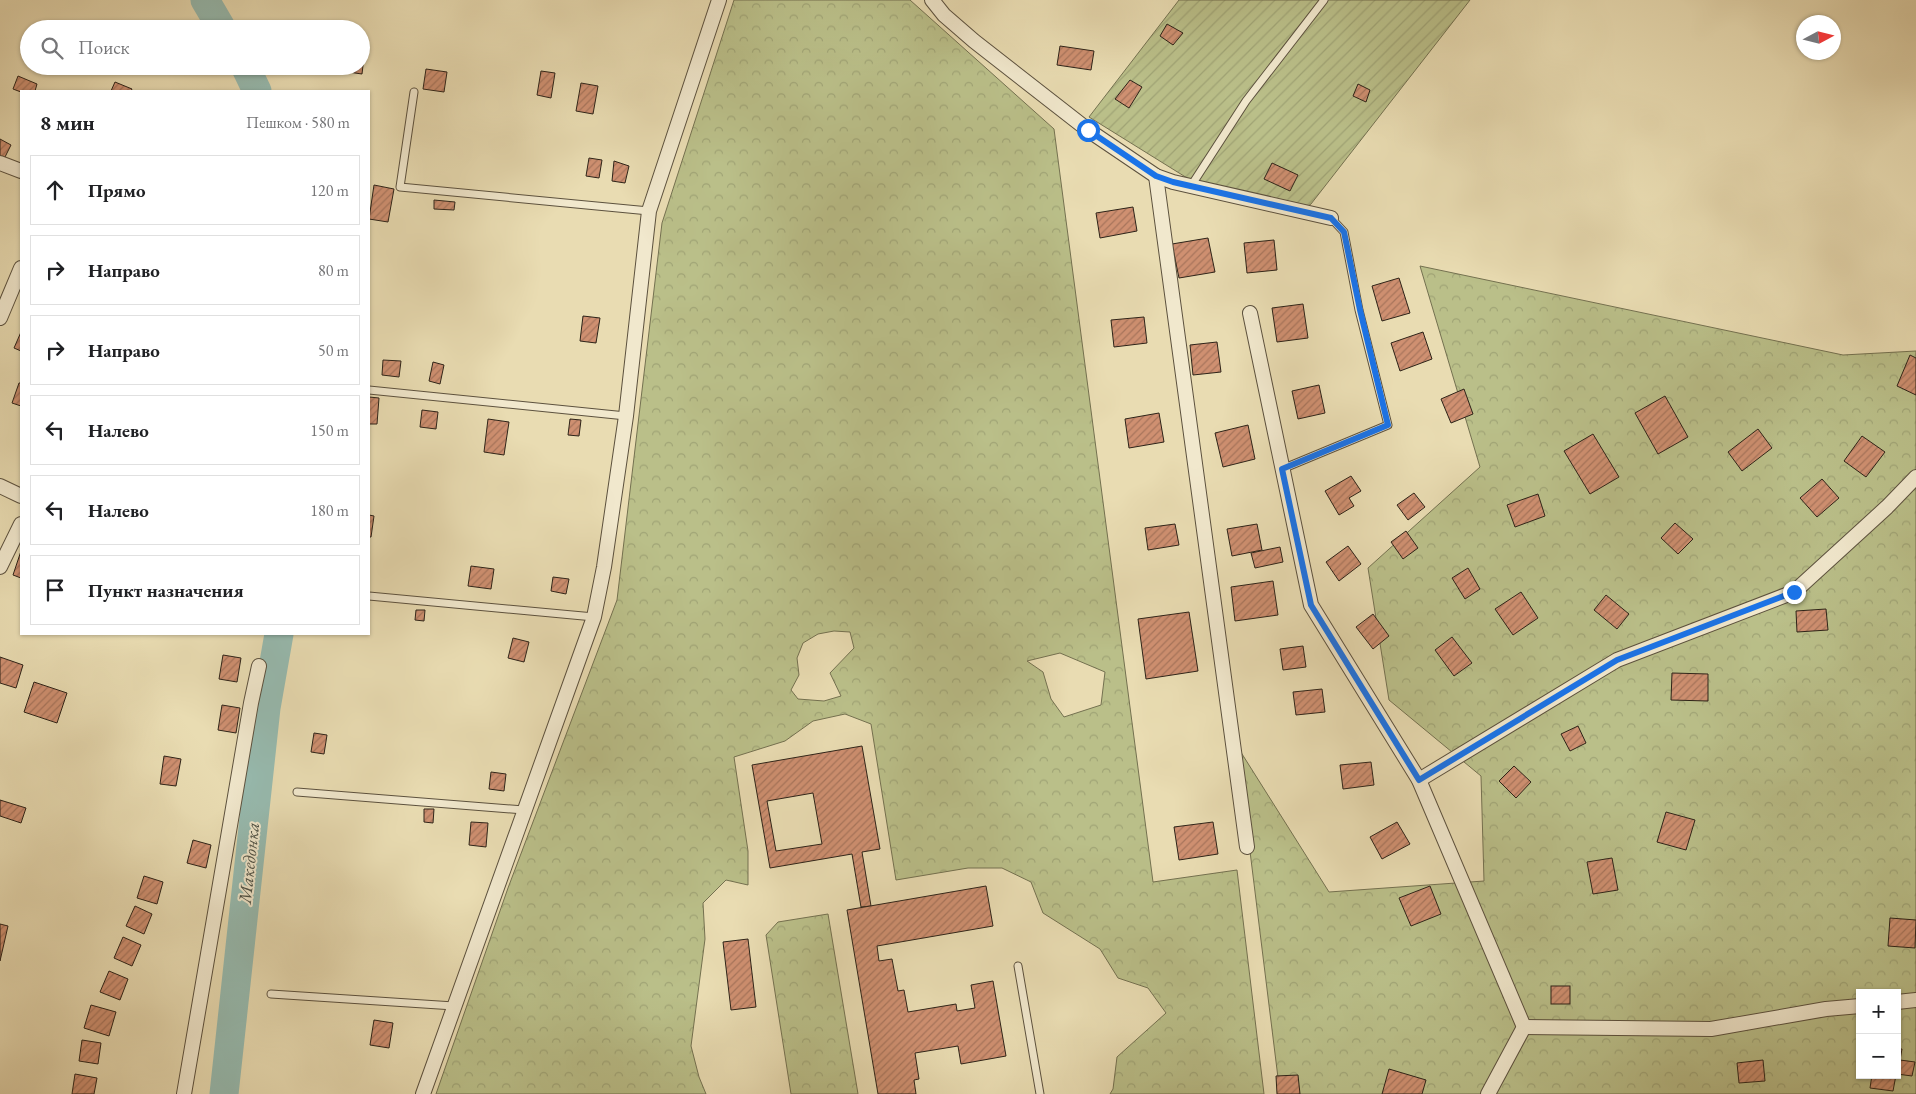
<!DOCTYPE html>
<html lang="ru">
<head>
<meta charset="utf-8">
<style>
  body { margin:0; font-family:"EB Garamond",serif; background:#f2f2f2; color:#202124 }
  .controls { position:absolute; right:15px; bottom:15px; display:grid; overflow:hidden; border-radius:0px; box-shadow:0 1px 4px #0004 }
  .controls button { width:45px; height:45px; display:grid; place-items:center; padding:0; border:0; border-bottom:1px solid #e0e0e0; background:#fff; color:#202124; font:25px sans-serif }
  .compass { position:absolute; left:1796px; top:15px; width:45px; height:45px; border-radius:50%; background:#fff; box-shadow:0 1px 4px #0004; rotate:83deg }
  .stop { position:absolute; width:15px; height:15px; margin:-11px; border:4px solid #1a73e8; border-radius:50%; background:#fff }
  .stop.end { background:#1a73e8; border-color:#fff; box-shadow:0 1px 5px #0008 }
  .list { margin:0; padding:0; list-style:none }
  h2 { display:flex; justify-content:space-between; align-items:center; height:65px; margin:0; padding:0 20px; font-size:21px }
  h2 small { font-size:16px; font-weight:400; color:#757577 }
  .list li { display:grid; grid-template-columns:32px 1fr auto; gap:15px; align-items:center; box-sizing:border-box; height:70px; margin:0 10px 10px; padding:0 10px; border:1px solid #e0e0e0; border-radius:0px }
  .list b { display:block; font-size:19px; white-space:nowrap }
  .list em { font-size:16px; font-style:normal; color:#757577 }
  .icon { flex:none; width:28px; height:28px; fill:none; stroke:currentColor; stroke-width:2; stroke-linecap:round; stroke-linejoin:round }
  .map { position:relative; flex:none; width:1916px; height:1094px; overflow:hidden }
  .search { position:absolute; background:#fff; box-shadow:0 1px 4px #0004; left:20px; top:20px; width:350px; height:55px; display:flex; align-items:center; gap:12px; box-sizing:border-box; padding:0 18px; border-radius:28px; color:#757577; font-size:19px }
  .panel { position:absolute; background:#fff; box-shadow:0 1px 4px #0004; left:20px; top:90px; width:350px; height:545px; border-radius:0px }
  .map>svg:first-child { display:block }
</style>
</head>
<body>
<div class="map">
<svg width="1916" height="1094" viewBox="0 0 1916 1094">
  <defs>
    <pattern id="forest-crowns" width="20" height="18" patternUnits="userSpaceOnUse" patternTransform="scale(1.25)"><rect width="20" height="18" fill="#babf89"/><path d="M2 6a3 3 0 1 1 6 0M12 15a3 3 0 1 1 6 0" fill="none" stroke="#a0a476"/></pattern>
    <pattern id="garden-furrows" width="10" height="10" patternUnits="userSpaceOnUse" patternTransform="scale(1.25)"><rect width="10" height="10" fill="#babf89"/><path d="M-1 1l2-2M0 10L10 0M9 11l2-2" fill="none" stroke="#a0a476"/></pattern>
    <pattern id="building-hatch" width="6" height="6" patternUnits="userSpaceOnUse" patternTransform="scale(1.25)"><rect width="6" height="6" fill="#cf9071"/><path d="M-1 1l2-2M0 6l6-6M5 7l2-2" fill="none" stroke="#a8755c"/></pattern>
  </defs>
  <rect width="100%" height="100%" fill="#e9dcb2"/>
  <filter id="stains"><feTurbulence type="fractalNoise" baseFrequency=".004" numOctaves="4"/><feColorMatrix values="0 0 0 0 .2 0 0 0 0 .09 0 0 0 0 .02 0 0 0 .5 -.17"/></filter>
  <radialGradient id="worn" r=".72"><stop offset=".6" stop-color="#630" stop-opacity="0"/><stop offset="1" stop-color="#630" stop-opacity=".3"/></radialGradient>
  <!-- forest -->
  <g fill="url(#forest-crowns)" stroke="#747150" fill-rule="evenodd">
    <path d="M 734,0 L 910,0 L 1054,129 L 1153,882 L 1237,870 L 1264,1094 L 1110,1094 L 1113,1089 L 1117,1057 L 1166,1013 L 1148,988 L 1118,978 L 1100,949 L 1043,913 L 1031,882 L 1002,868 L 968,868 L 896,880 L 871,724 L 845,714 L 813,721 L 785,741 L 734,757 L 748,851 L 748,885 L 726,880 L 703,903 L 705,939 L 691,1046 L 699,1077 L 706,1094 L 436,1094 L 508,888 L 617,600 L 662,223 ZM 834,631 L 850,632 L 854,648 L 830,673 L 841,696 L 824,701 L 798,699 L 791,690 L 799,675 L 797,658 L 803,643 L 818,634 ZM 1060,653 L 1105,672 L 1101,705 L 1064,717 L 1051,699 L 1043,672 L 1027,661 Z"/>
    <path d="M 1420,266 L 1843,355 L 1916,351 L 1916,1094 L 1280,1094 L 1237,746 L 1329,892 L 1484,881 L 1481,776 L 1389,700 L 1368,568 L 1480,467 ZM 1860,993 L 1897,993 L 1897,1075 L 1860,1075 Z"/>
    <path d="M 828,914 L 858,1094 L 791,1094 L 766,935 L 778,922 Z"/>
  </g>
  <!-- garden -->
  <path fill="url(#garden-furrows)" stroke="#747150" d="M 1179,0 L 1470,0 L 1311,204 L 1302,210 L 1200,186 L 1089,117 Z"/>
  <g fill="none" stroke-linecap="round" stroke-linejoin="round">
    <!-- river -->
    <g stroke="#97bbb0" stroke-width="29">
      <path d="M 205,0 L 222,29"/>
      <path d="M 245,66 L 257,91"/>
      <path d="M 224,1094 L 266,708 L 279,634"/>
    </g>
  </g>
  <!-- building -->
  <g fill="url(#building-hatch)" stroke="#2d2318" fill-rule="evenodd">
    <path d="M 1167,24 L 1183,33 L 1173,45 L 1160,36 Z"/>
    <path d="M 1060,46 L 1094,51 L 1091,70 L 1057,65 Z"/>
    <path d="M 361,56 L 364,57 L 362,74 L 348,72 L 349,66 L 361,66 Z"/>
    <path d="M 426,69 L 447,72 L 444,92 L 423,89 Z"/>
    <path d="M 541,71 L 555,73 L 551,98 L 537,95 Z"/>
    <path d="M 18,76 L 37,84 L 35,91 L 21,92 L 13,89 Z"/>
    <path d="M 1130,80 L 1142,87 L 1129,108 L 1115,99 Z"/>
    <path d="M 115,82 L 132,89 L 131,91 L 111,91 Z"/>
    <path d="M 581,83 L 598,86 L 593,114 L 576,111 Z"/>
    <path d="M 1358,84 L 1370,90 L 1366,102 L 1353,96 Z"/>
    <path d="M 0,139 L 11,145 L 4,159 L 0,157 Z"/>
    <path d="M 589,158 L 602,160 L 599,178 L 586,176 Z"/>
    <path d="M 614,161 L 629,166 L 625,183 L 612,181 Z"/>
    <path d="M 1272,163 L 1298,175 L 1290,191 L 1264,179 Z"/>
    <path d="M 374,185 L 394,189 L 388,222 L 369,219 Z"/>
    <path d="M 434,200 L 455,202 L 454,210 L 434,209 Z"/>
    <path d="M 1133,207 L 1137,231 L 1100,238 L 1096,213 Z"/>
    <path d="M 1208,238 L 1215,272 L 1179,278 L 1172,244 Z"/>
    <path d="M 1274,240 L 1277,270 L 1247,273 L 1244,243 Z"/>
    <path d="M 1399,278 L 1410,313 L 1382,321 L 1372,286 Z"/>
    <path d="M 1303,304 L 1308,338 L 1277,342 L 1272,308 Z"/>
    <path d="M 583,316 L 600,318 L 596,343 L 580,341 Z"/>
    <path d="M 1144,317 L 1147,343 L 1114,347 L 1111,320 Z"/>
    <path d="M 21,332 L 21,351 L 14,348 Z"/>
    <path d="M 1423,332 L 1432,359 L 1400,371 L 1391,343 Z"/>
    <path d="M 1217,342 L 1221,372 L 1193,375 L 1190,345 Z"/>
    <path d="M 1910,355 L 1916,358 L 1916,395 L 1897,386 Z"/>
    <path d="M 383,360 L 401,361 L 399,377 L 382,375 Z"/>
    <path d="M 433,362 L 444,365 L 440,384 L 429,381 Z"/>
    <path d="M 19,383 L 21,383 L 21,406 L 12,403 Z"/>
    <path d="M 1319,385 L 1325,413 L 1298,419 L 1292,391 Z"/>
    <path d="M 1464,389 L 1473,414 L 1451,423 L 1441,399 Z"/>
    <path d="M 1665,396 L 1688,437 L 1658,454 L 1635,413 Z"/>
    <path d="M 369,397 L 379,398 L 377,424 L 369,424 Z"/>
    <path d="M 422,410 L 438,412 L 436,429 L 420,427 Z"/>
    <path d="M 1159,413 L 1164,442 L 1129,448 L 1125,419 Z"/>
    <path d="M 488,419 L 509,422 L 504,455 L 484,452 Z"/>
    <path d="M 570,419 L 581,420 L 579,436 L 568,435 Z"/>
    <path d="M 1248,425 L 1255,459 L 1223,467 L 1215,433 Z"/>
    <path d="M 1758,429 L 1772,448 L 1742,471 L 1728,452 Z"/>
    <path d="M 1593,434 L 1619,477 L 1590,494 L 1564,451 Z"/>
    <path d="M 1862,436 L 1885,452 L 1866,477 L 1844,461 Z"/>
    <path d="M 1351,476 L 1361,491 L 1349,498 L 1354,506 L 1339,515 L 1325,491 Z"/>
    <path d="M 1822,479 L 1839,498 L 1817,517 L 1800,498 Z"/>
    <path d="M 1414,493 L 1425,507 L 1408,520 L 1397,505 Z"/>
    <path d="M 1538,494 L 1545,516 L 1515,527 L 1507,505 Z"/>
    <path d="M 369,515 L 374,516 L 371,537 L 369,537 Z"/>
    <path d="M 1675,523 L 1693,539 L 1678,554 L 1661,538 Z"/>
    <path d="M 1175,524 L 1179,545 L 1148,550 L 1145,528 Z"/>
    <path d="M 1257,524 L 1262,550 L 1232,556 L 1227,529 Z"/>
    <path d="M 1406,531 L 1418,548 L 1403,559 L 1391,542 Z"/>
    <path d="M 1348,546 L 1361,564 L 1339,581 L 1326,562 Z"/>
    <path d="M 1280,547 L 1283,562 L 1255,568 L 1251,553 Z"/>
    <path d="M 21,551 L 21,578 L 13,575 Z"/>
    <path d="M 471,566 L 494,569 L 491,589 L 468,586 Z"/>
    <path d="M 1468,568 L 1480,589 L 1465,599 L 1452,578 Z"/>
    <path d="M 553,577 L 569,579 L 566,594 L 551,591 Z"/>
    <path d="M 1273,581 L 1278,615 L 1235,621 L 1231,587 Z"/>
    <path d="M 1521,592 L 1538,618 L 1513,635 L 1495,609 Z"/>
    <path d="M 1606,595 L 1629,614 L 1617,629 L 1594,610 Z"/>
    <path d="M 1826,609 L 1828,630 L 1797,632 L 1796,611 Z"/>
    <path d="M 416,610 L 425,610 L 424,621 L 415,620 Z"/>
    <path d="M 1189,612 L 1198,671 L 1146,679 L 1138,619 Z"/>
    <path d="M 1373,614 L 1389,636 L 1373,649 L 1356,627 Z"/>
    <path d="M 1452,637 L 1472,663 L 1454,676 L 1435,650 Z"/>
    <path d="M 513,638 L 529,642 L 524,662 L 508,658 Z"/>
    <path d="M 1303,646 L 1306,667 L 1283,670 L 1280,649 Z"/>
    <path d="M 223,655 L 241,658 L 237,682 L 219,679 Z"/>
    <path d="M 0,657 L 23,665 L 16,688 L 0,683 Z"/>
    <path d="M 1672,673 L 1708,674 L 1708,701 L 1671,700 Z"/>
    <path d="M 34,682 L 67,693 L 57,723 L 24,712 Z"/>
    <path d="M 1322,689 L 1325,712 L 1296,715 L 1293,692 Z"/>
    <path d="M 222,705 L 240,708 L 236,733 L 218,730 Z"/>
    <path d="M 1578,726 L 1586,743 L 1570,751 L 1561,734 Z"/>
    <path d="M 314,733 L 327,735 L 324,754 L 311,752 Z"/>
    <path d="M 862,746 L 880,849 L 862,852 L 871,906 L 861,907 L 852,854 L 770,868 L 752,765 ZM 813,793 L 822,844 L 776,851 L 767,801 Z"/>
    <path d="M 164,756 L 181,759 L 176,786 L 160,784 Z"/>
    <path d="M 1371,762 L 1374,785 L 1343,789 L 1340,765 Z"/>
    <path d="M 1514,766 L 1531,782 L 1516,798 L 1499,781 Z"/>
    <path d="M 491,772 L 506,774 L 504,791 L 489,789 Z"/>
    <path d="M 0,800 L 26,808 L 21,823 L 0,816 Z"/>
    <path d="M 424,809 L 434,809 L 433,823 L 424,822 Z"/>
    <path d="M 1666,812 L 1695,820 L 1686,850 L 1657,842 Z"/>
    <path d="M 471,822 L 488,823 L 486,847 L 469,845 Z"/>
    <path d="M 1213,822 L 1218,854 L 1179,860 L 1174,827 Z"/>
    <path d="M 1397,822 L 1410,844 L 1382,859 L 1370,837 Z"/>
    <path d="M 193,840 L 211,845 L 206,868 L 187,863 Z"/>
    <path d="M 1612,858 L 1618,890 L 1593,894 L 1587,862 Z"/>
    <path d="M 144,876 L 163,882 L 157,904 L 137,898 Z"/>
    <path d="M 986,886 L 993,926 L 877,946 L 879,961 L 892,959 L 898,991 L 904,990 L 908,1012 L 956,1004 L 957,1011 L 975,1008 L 971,985 L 993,981 L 1006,1056 L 961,1064 L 958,1046 L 915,1053 L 919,1079 L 914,1080 L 916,1094 L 878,1094 L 847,910 Z"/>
    <path d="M 1430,886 L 1441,914 L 1411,926 L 1399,898 Z"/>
    <path d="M 135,906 L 152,914 L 144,934 L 126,926 Z"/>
    <path d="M 1890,918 L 1916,920 L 1915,948 L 1888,946 Z"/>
    <path d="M 0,924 L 8,926 L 0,961 Z"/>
    <path d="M 123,937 L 141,945 L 132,966 L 114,958 Z"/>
    <path d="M 748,939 L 756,1007 L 731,1010 L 723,942 Z"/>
    <path d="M 109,971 L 128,979 L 120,1000 L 100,992 Z"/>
    <rect x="1551" y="986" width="19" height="18"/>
    <path d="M 91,1005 L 116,1012 L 109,1036 L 84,1028 Z"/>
    <path d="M 374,1020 L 393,1023 L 389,1048 L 370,1045 Z"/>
    <path d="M 82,1040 L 101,1043 L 98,1064 L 79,1061 Z"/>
    <path d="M 1897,1049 L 1902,1049 L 1900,1060 L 1915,1062 L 1912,1076 L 1897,1074 Z"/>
    <path d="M 1763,1060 L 1765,1081 L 1739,1083 L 1737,1063 Z"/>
    <path d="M 1389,1069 L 1426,1080 L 1422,1094 L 1382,1094 Z"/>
    <path d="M 75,1074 L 97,1078 L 94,1094 L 72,1094 Z"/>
    <path d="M 1298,1075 L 1300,1094 L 1277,1094 L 1276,1076 Z"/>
    <path d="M 1872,1075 L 1896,1075 L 1893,1091 L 1870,1088 Z"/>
  </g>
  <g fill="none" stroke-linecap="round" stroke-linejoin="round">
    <defs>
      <g id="lane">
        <path d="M 414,92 L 400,187 L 649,211"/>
        <path d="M 1191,186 L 1246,101 L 1324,0"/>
        <path d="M 369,390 L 626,416"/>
        <path d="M 1282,469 L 1388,425 L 1359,310 L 1344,232 L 1331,218"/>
        <path d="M 369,596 L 594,617"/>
        <path d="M 297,792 L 524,810"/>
        <path d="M 1018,966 L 1040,1094"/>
        <path d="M 271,994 L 454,1006"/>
      </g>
      <g id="street">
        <path d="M 932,0 L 944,15 L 974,41 L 1088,130 L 1156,176 L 1173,182 L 1331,218"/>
        <path d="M 0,163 L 21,171"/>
        <path d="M 1156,176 L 1247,847"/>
        <path d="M 1250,313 L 1311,605 L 1419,780 L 1524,1027"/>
        <path d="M 0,318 L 21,268"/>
        <path d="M 0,486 L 21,496"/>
        <path d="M 0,567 L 21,524"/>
        <path d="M 1419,780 L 1617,660 L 1794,592 L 1887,507 L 1916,477"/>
        <path d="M 1897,1002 L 1916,1000"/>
        <path d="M 1524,1027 L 1711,1029 L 1826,1009 L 1860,1006"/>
        <path d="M 184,1094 L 251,703 L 259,666"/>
        <path d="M 423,1094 L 594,617 L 604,567 L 626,416 L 649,211 L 719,0"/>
        <path d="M 1488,1094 L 1524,1027"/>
      </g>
    </defs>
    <!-- lane casing -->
    <use href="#lane" stroke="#5c513e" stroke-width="9"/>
    <!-- street casing -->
    <use href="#street" stroke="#5c513e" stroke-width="16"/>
    <!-- lane -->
    <use href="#lane" stroke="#f1e8cd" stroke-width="7"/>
    <!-- street -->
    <use href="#street" stroke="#f1e8cd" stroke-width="14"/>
  </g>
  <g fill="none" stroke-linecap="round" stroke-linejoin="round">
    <!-- route -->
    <path stroke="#1a73e8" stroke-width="6" d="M 1088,130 L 1156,176 L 1173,182 L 1331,218 L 1344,232 L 1360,310 L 1388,425 L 1282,469 L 1311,605 L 1419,780 L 1617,660 L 1794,592"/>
  </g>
  <g text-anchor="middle" stroke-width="4" stroke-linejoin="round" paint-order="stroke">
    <!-- water labels -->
    <g font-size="18" font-style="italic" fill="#4d5146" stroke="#f1e8cd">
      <text transform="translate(249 863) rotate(-84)" y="6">Македонка</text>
    </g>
  </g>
  <rect width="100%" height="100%" filter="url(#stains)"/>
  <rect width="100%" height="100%" fill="url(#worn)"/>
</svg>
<div class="controls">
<button>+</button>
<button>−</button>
</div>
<svg class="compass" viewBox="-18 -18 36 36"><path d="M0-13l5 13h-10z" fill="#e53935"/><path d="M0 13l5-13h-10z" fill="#757577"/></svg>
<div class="stop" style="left:1088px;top:130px"></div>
<div class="stop end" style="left:1794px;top:592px"></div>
<div class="search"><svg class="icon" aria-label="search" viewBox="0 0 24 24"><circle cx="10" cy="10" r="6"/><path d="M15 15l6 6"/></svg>Поиск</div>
<section class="panel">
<h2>8 мин<small>Пешком · 580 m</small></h2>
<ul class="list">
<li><svg class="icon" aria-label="ahead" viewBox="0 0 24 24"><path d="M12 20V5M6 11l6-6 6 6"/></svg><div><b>Прямо</b></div><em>120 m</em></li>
<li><svg class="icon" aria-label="right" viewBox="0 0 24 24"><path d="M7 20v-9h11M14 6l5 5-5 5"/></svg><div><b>Направо</b></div><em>80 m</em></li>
<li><svg class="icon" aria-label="right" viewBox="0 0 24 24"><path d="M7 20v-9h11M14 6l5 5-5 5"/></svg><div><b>Направо</b></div><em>50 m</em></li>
<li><svg class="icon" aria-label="left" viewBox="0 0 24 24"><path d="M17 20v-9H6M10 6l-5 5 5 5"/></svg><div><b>Налево</b></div><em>150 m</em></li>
<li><svg class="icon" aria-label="left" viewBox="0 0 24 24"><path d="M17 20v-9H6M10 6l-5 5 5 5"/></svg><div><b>Налево</b></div><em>180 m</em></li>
<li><svg class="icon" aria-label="arrive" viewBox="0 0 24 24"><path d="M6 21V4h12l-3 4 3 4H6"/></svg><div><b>Пункт назначения</b></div></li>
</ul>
</section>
</div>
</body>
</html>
